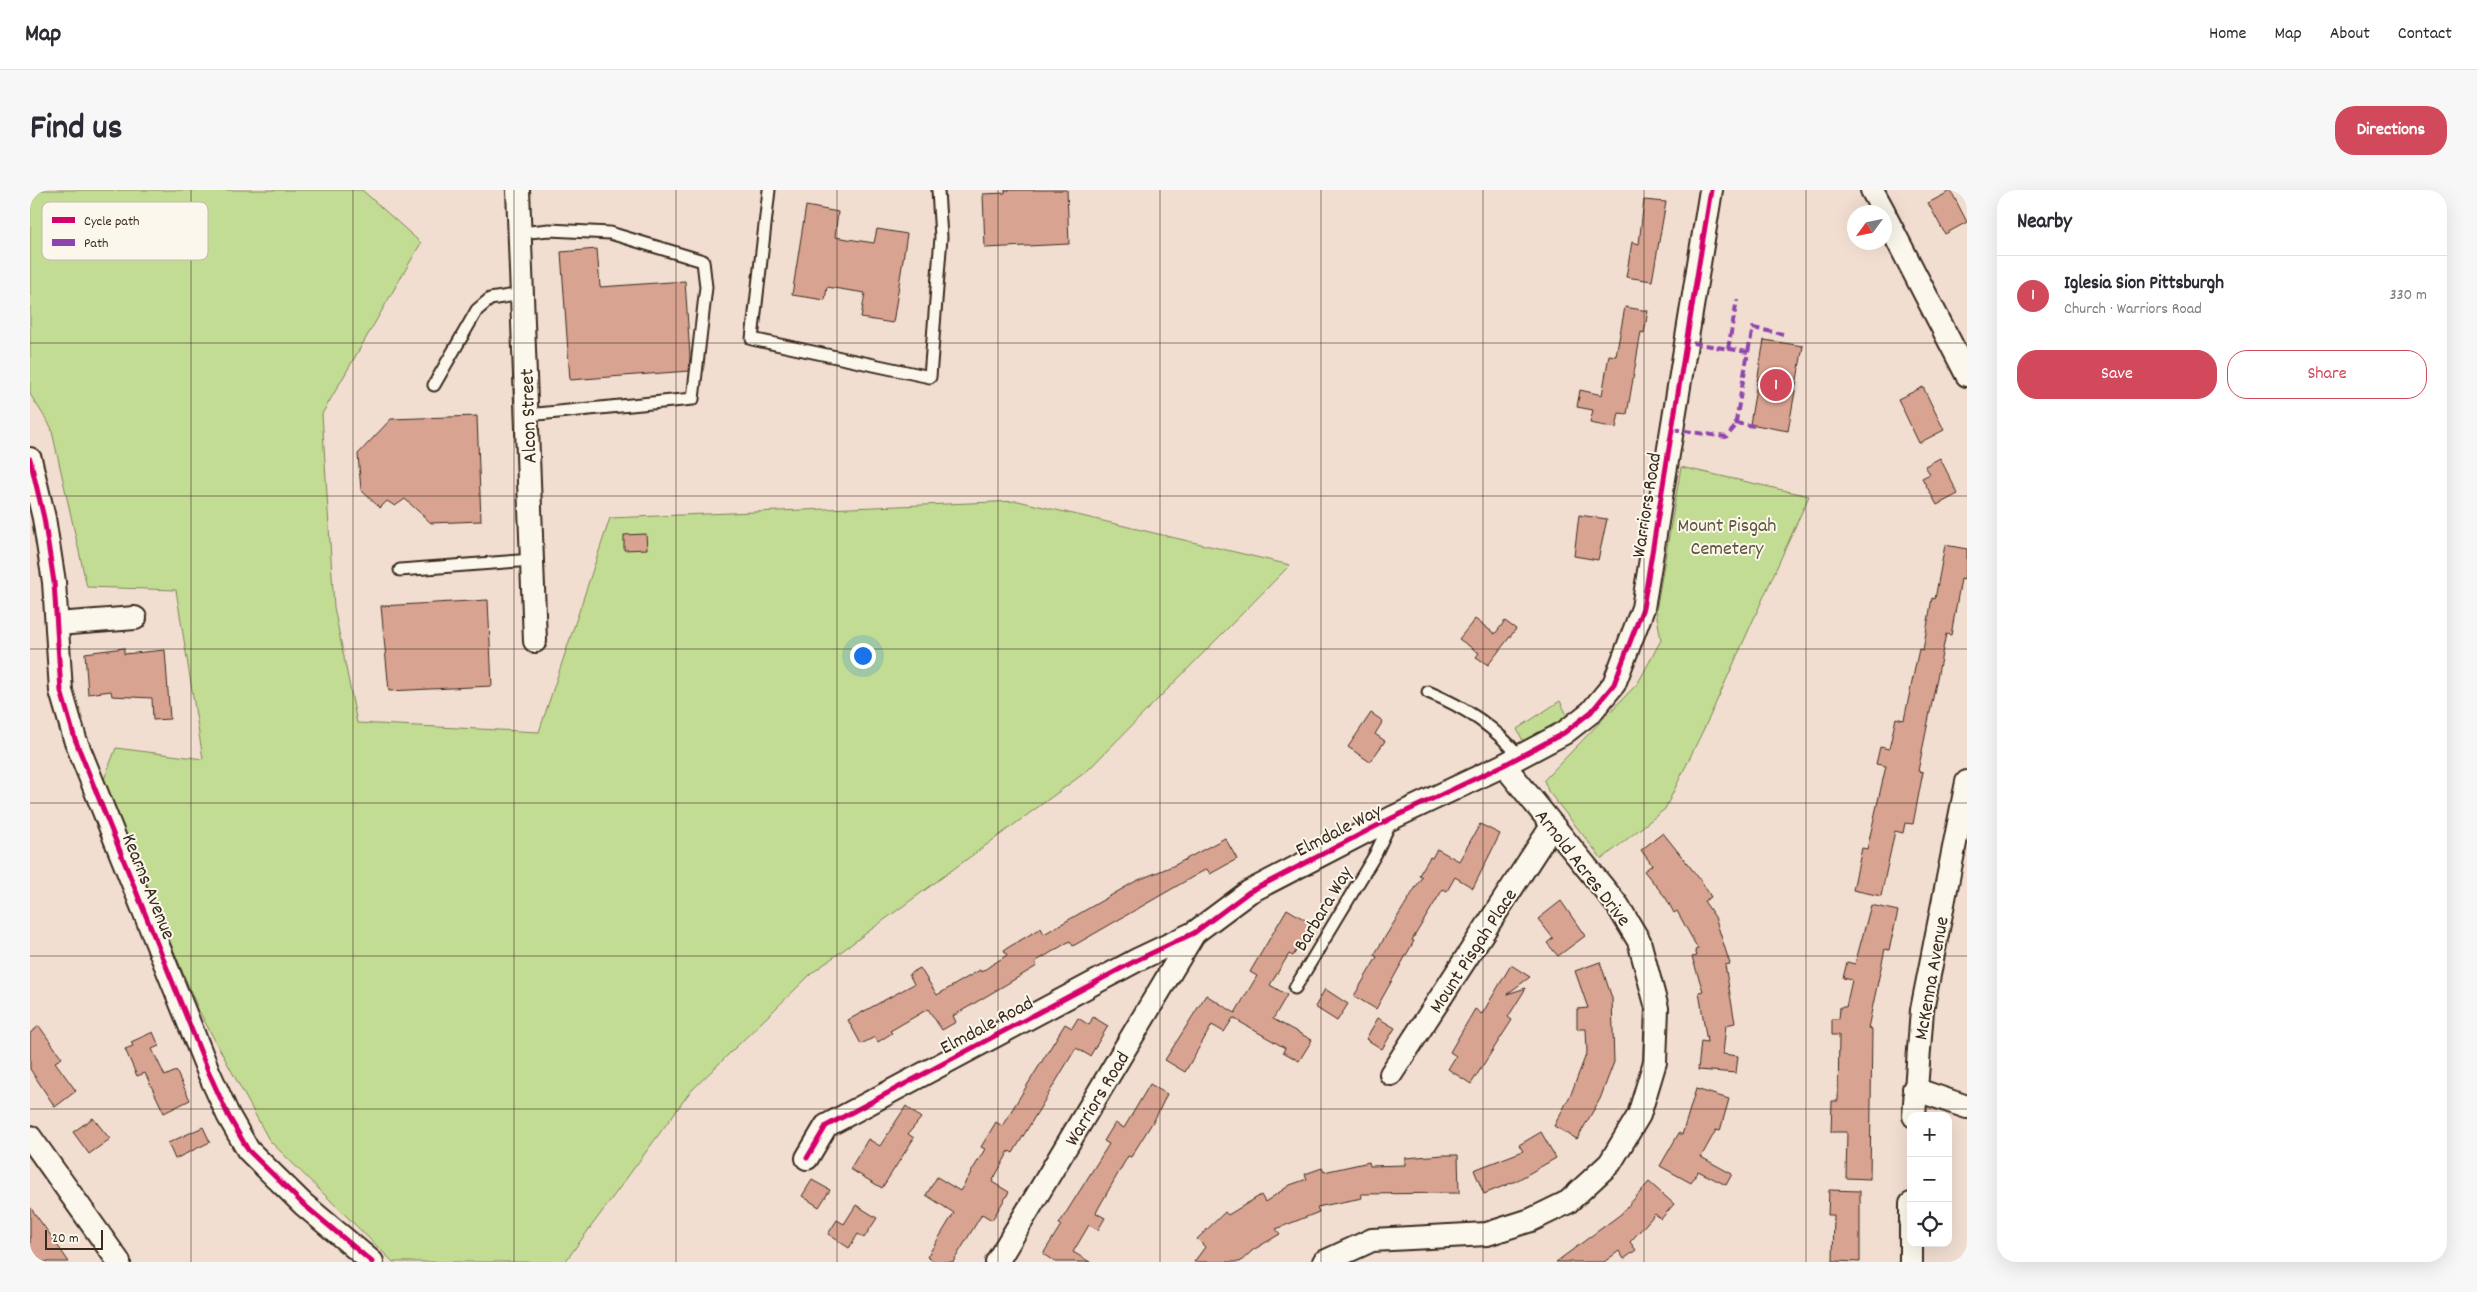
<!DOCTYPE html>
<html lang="en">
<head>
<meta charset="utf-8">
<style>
  body { margin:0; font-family:Dekko,sans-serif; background:#f7f7f7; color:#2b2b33 }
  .controls { position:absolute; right:15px; bottom:15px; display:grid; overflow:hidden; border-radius:10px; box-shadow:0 5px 20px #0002 }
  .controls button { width:45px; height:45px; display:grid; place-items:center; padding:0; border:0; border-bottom:1px solid #e1e1e2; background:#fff; color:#2b2b33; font:25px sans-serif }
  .compass { position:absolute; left:1817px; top:15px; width:45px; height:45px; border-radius:50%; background:#fff; box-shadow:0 5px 20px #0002; rotate:237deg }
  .scale { position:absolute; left:15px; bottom:12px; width:58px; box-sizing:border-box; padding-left:5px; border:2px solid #3b2a1e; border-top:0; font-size:14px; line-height:18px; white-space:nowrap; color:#3b2a1e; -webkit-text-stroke:4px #fbf7ec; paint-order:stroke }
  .you { position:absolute; left:832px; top:465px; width:18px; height:18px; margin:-12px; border:4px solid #fff; border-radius:50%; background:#1a73e8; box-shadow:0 0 0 8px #1a73e833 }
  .badge { display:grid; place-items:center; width:32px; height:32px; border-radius:50%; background:#d1495b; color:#fff; font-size:16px; font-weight:700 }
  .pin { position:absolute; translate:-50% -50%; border:2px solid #fff; box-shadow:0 1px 5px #0006 }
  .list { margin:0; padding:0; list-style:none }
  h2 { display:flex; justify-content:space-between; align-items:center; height:65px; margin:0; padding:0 20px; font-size:21px }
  h2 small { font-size:16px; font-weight:400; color:#7c7c81 }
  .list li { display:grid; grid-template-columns:32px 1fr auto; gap:15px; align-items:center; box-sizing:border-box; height:80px; padding:0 20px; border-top:1px solid #e1e1e2 }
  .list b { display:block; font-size:19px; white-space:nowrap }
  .list p { margin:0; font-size:16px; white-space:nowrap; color:#7c7c81 }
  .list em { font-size:16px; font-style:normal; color:#7c7c81 }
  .actions { display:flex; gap:10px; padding:15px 20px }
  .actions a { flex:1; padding:11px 0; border:1px solid #d1495b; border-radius:20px; text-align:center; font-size:18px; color:#d1495b }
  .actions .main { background:#d1495b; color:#fff }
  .icon { flex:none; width:28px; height:28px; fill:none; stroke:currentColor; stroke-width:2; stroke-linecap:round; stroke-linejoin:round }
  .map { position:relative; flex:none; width:1937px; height:1072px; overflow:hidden; border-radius:20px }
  header { display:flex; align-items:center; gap:30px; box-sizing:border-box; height:70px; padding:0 25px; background:#fff; border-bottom:1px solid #e1e1e2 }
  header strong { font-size:24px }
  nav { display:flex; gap:28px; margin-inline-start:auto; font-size:18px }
  .intro { display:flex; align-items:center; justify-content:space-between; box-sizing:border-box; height:120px; padding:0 30px }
  h1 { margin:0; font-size:35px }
  .button { padding:12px 22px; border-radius:20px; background:#d1495b; color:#fff; font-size:18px; font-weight:700 }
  main { display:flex; gap:30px; padding:0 30px }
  aside { flex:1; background:#fff; border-radius:20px; box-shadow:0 5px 20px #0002 }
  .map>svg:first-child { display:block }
</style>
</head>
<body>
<header>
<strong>Map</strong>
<nav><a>Home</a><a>Map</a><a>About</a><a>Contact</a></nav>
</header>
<div class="intro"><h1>Find us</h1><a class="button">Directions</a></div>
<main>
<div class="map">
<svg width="1937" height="1072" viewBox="0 0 1937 1072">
  <rect width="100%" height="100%" fill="#f1ded1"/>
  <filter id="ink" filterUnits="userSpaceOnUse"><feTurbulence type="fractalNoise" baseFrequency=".02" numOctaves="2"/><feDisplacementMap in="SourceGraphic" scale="10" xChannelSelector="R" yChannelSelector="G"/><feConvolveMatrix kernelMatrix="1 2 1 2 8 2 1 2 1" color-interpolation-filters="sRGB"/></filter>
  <g filter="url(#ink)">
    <!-- green -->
    <g fill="#c2dc93" stroke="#7e8358">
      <path d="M 0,0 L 332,0 L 391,53 L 292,224 L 304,417 L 327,533 L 509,542 L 580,328 L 988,311 L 1260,375 L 1057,581 L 782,783 L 660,902 L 535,1072 L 363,1072 L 239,950 L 169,821 L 73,592 L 86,558 L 173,569 L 146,400 L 57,397 L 21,237 L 0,204 Z"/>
      <path d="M 1651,277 L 1779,306 L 1680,526 L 1635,619 L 1572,669 L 1518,601 L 1514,590 L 1608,493 L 1631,450 L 1626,421 Z"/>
      <path d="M 1530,511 L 1538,527 L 1493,551 L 1487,539 Z"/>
    </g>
    <!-- building -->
    <g fill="#d9a391" stroke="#3b2a1e">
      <path d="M 975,0 L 1037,0 L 1039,54 L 955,58 L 953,4 L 975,3 Z"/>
      <path d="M 1921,1 L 1937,32 L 1915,44 L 1898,13 Z"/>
      <path d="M 1614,10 L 1636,12 L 1622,91 L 1596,87 L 1602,52 L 1609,54 Z"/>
      <path d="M 776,16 L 808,22 L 805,47 L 844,53 L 847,39 L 877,44 L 863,133 L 831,128 L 835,103 L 797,97 L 795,110 L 762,105 Z"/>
      <path d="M 567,59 L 570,97 L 655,91 L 660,166 L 659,181 L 540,190 L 531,62 Z"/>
      <path d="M 1595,117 L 1618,121 L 1614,143 L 1611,142 L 1597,224 L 1589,223 L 1586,238 L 1560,233 L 1563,220 L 1547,217 L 1550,200 L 1572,205 L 1579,165 L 1586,166 Z"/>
      <path d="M 1734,150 L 1773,156 L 1758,241 L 1720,234 Z"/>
      <path d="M 1893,197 L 1914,240 L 1889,253 L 1868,209 Z"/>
      <path d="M 447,226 L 451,331 L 401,333 L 375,309 L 365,316 L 357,311 L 350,318 L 331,300 L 328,264 L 361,229 Z"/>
      <path d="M 1910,268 L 1928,304 L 1907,315 L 1892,288 L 1900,284 L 1895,276 Z"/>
      <path d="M 1549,325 L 1577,329 L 1568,370 L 1544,366 Z"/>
      <path d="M 616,344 L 617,359 L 594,360 L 594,345 Z"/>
      <path d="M 1915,355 L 1937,359 L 1937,373 L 1934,390 L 1931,389 L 1921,445 L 1916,444 L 1888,581 L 1893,582 L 1883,634 L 1875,633 L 1873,643 L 1865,641 L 1851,706 L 1823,700 L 1832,658 L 1837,659 L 1856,576 L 1846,574 L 1850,557 L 1859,559 L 1866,528 L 1874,530 L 1889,459 L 1893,460 L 1902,408 L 1905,409 Z"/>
      <path d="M 458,410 L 462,496 L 359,501 L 351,416 Z"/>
      <path d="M 1445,429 L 1465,444 L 1475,431 L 1486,439 L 1458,475 L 1446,467 L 1449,463 L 1429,449 Z"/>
      <path d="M 94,458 L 94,464 L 135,460 L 140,529 L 123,530 L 122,508 L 82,506 L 81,501 L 58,504 L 55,463 Z"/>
      <path d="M 1341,523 L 1353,531 L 1345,544 L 1355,551 L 1340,572 L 1318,557 Z"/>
      <path d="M 1450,634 L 1470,644 L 1443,698 L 1425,687 L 1417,701 L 1413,699 L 1382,750 L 1384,751 L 1346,819 L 1324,806 L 1347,767 L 1344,765 L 1392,687 L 1389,685 L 1400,667 L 1402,668 L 1407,659 L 1429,671 Z"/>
      <path d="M 1633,643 L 1672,692 L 1681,707 L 1674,711 L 1685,727 L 1700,774 L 1695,775 L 1705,833 L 1696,835 L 1693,864 L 1708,866 L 1706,883 L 1668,880 L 1671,851 L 1677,852 L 1669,802 L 1673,801 L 1662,767 L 1667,766 L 1665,760 L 1668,759 L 1647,721 L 1644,723 L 1636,708 L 1614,681 L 1622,675 L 1611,660 Z"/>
      <path d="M 1195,648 L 1207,669 L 1180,684 L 1177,679 L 1173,681 L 1043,756 L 1040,751 L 1005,772 L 1007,776 L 923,826 L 926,832 L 912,840 L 898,819 L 860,841 L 862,843 L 848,852 L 845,847 L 831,854 L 818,830 L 884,794 L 879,784 L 890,778 L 907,805 L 950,780 L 951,782 L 977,765 L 974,760 L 1011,738 L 1014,744 L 1106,691 L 1145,675 Z"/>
      <path d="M 1531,711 L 1555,746 L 1528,766 L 1517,753 L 1523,748 L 1508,729 Z"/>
      <path d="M 1841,715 L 1868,721 L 1859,760 L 1855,759 L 1838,838 L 1842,839 L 1840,989 L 1816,988 L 1817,942 L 1801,942 L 1802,911 L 1808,911 L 1809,845 L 1802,845 L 1802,829 L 1809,829 L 1810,817 L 1816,817 L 1822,790 L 1813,788 L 1817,772 L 1825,774 Z"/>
      <path d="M 1257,719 L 1282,734 L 1263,766 L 1259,764 L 1240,795 L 1257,805 L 1243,829 L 1282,850 L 1269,871 L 1253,862 L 1255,858 L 1203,828 L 1194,842 L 1182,835 L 1155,882 L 1135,870 L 1176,805 L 1205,823 L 1227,786 L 1220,782 Z"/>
      <path d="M 1570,772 L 1582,808 L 1584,872 L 1570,909 L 1547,949 L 1524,936 L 1541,904 L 1557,862 L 1556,839 L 1547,839 L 1547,819 L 1558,818 L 1545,781 Z"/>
      <path d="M 1481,775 L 1500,787 L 1477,804 L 1496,798 L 1478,827 L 1482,830 L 1441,894 L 1418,879 L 1426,866 L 1420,862 L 1445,819 L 1452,824 Z"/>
      <path d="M 1295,799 L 1318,814 L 1307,831 L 1285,817 Z"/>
      <path d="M 1063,827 L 1078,836 L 1060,866 L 1046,858 L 983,963 L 979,961 L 962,992 L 979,1002 L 962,1030 L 952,1024 L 923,1072 L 905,1072 L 897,1067 L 924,1023 L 896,1005 L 907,987 L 930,1001 L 955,959 L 951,957 L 966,932 L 972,936 L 1035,834 L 1042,838 L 1048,828 L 1059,835 Z"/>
      <path d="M 1348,828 L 1365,838 L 1352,859 L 1336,849 Z"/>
      <path d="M 9,836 L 32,868 L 25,872 L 46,901 L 25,917 L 0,879 L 0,843 Z"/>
      <path d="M 123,842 L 129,856 L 122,859 L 135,886 L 146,881 L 160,910 L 134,923 L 115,883 L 107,886 L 95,859 L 103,856 L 101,852 Z"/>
      <path d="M 1120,894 L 1137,904 L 1127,925 L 1101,967 L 1098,966 L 1069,1017 L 1066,1023 L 1075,1028 L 1068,1040 L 1059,1035 L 1043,1062 L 1060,1072 L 1025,1072 L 1013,1064 L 1031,1035 L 1029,1034 L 1079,954 L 1074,951 L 1085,933 L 1094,938 Z"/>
      <path d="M 1666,899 L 1699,909 L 1690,941 L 1686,940 L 1671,967 L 1702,984 L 1696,995 L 1668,981 L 1661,993 L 1630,976 L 1649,943 L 1652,945 Z"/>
      <path d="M 876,916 L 891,928 L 878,944 L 884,948 L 852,998 L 820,979 L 838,949 L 850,956 Z"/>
      <path d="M 63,928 L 80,949 L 59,964 L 43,942 Z"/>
      <path d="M 173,937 L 180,952 L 145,969 L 138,953 Z"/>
      <path d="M 1511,942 L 1526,968 L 1486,991 L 1454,1004 L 1444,980 L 1493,961 L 1489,955 Z"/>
      <path d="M 1413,965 L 1428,965 L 1429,1003 L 1331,1004 L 1332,1008 L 1287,1017 L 1289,1022 L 1246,1039 L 1250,1044 L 1223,1060 L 1210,1072 L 1164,1072 L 1175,1057 L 1167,1049 L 1195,1022 L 1198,1025 L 1231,1005 L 1235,1012 L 1260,995 L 1277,989 L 1275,984 L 1292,978 L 1294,982 L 1339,972 L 1340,976 L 1375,975 L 1375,968 Z"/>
      <path d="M 782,990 L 800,1000 L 789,1017 L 772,1006 Z"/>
      <path d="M 1619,992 L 1644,1014 L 1631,1029 L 1625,1024 L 1600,1052 L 1606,1060 L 1594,1069 L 1589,1061 L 1574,1072 L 1526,1072 L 1591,1024 Z"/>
      <path d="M 1799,1000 L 1830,1001 L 1830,1072 L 1803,1071 L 1804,1025 L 1798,1025 Z"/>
      <path d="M 826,1015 L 847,1028 L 834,1048 L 828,1044 L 819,1058 L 798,1044 L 807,1030 L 814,1034 Z"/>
      <path d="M 0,1017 L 21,1046 L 39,1072 L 9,1072 L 0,1058 Z"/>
    </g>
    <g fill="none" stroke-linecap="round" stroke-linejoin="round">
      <defs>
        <g id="lane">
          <path d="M 739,0 L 722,149 L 900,187 L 911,47 L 908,0"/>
          <path d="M 490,43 L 519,40 L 580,43 L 673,71 L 676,97 L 663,209 L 497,225"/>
          <path d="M 404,195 L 447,120 L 460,109 L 492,104"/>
          <path d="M 370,380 L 502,370"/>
          <path d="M 1398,502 C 1433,516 1466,538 1490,567"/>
          <path d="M 1265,798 L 1345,665 L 1361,631"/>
        </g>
        <g id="street">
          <path d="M 488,0 L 505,451"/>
          <path d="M 1842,0 L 1854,22"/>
          <path d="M 1854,24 L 1937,185"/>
          <path d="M 0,269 L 14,328 L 24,392 L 31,501 L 45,549 L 179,883 L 198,925 L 218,960 L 273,1014 L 342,1072"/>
          <path d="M 27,434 L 105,428"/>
          <path d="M 1361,884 L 1522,636"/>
          <path d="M 1884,899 L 1937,917"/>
          <path d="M 1884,926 L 1892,820 L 1937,592"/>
          <path d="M 0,947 L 89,1072"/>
          <path d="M 777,968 L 796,936 L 1107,770 L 1164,743 L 1219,702 L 1362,628 L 1474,575 L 1534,543 L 1561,522 L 1584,494 L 1613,418 L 1681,0"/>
          <path d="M 967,1072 L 1164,743"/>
          <path d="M 1294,1072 L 1342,1050 L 1457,1044 L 1501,1030 L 1538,1012 L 1580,973 L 1609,925 L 1625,872 L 1627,818 L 1609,751 L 1588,716 L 1474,575"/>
          <path d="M 1881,1072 L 1881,1014"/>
        </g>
      </defs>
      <!-- lane casing -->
      <use href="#lane" stroke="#3b2a1e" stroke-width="15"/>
      <!-- street casing -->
      <use href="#street" stroke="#3b2a1e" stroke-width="26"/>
      <!-- lane -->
      <use href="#lane" stroke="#fbf7ec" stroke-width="11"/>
      <!-- street -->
      <use href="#street" stroke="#fbf7ec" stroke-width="22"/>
      <!-- quiet -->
      <g stroke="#8e44ad" stroke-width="4" stroke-dasharray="8 4" stroke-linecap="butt">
        <path d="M 1698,159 L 1707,110"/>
        <path d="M 1718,162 L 1723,138 L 1753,144"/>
        <path d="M 1705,233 L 1724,236"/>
        <path d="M 1642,239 L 1696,247 L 1705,237 L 1718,162 L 1656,152"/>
      </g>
      <defs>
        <g id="cycleway">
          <path d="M 0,269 L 14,328 L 24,392 L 31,501 L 45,549 L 179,883 L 198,925 L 218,960 L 273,1014 L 342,1072"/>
          <path d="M 777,968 L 796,936 L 1107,770 L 1164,743 L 1219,702 L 1362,628 L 1474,575 L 1534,543 L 1561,522 L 1584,494 L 1613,418 L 1681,0"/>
        </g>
      </defs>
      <!-- cycleway casing -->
      <use href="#cycleway" stroke="#fbf7ec" stroke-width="8"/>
      <!-- cycleway -->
      <use href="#cycleway" stroke="#d6006c" stroke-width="5"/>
    </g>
  </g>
  <!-- grid -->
  <path fill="none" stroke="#3b2a1e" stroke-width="1" stroke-opacity="0.55" d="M 161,0 L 161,1072M 323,0 L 323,1072M 484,0 L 484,1072M 646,0 L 646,1072M 807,0 L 807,1072M 968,0 L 968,1072M 1130,0 L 1130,1072M 1291,0 L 1291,1072M 1453,0 L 1453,1072M 1614,0 L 1614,1072M 1776,0 L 1776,1072M 0,153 L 1937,153M 0,306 L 1937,306M 0,459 L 1937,459M 0,613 L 1937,613M 0,766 L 1937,766M 0,919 L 1937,919"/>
  <g text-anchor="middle" stroke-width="4" stroke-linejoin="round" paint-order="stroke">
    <!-- street labels -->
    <g font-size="20" fill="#3b2a1e" stroke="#fbf7ec">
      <text transform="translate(497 226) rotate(-92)" y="7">Alcon Street</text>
      <text transform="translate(1615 315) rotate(-81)" y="7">Warriors Road</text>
      <text transform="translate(1308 639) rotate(-27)" y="7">Elmdale Way</text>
      <text transform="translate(1554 677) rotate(52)" y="7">Arnold Acres Drive</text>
      <text transform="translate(120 696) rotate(68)" y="7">Kearns Avenue</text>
      <text transform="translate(1292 718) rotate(-59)" y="7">Barbara Way</text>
      <text transform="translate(1442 760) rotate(-57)" y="7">Mount Pisgah Place</text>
      <text transform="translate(1900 788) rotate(-80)" y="7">McKenna Avenue</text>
      <text transform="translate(956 834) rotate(-28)" y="7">Elmdale Road</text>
      <text transform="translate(1066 908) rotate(-59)" y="7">Warriors Road</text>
    </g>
    <!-- park labels -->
    <g font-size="20" fill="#5d563b" stroke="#fbf7ec">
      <text x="1697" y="341">Mount Pisgah<tspan x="1697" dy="23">Cemetery</tspan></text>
    </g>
  </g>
  <!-- legend -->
  <rect x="12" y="12" width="166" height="58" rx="8" fill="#fbf7ec" stroke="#c1baae" stroke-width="1"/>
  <rect x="22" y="27" width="23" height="6" fill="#d6006c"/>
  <rect x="22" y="49" width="23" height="7" fill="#8e44ad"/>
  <g font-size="14" fill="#3b2a1e">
    <text x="54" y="35">Cycle path</text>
    <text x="54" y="57">Path</text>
  </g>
</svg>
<div class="controls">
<button>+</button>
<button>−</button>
<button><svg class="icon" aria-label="locate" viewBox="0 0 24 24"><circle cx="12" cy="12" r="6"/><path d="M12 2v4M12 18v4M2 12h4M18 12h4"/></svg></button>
</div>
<svg class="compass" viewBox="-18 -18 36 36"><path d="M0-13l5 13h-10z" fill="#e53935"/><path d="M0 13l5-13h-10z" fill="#7c7c81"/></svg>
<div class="scale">20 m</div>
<div class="you"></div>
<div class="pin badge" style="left:1746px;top:195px">1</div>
</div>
<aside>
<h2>Nearby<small></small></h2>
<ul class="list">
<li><span class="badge">1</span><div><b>Iglesia Sion Pittsburgh</b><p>Church · Warriors Road</p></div><em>330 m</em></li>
</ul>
<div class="actions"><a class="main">Save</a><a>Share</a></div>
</aside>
</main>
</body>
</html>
